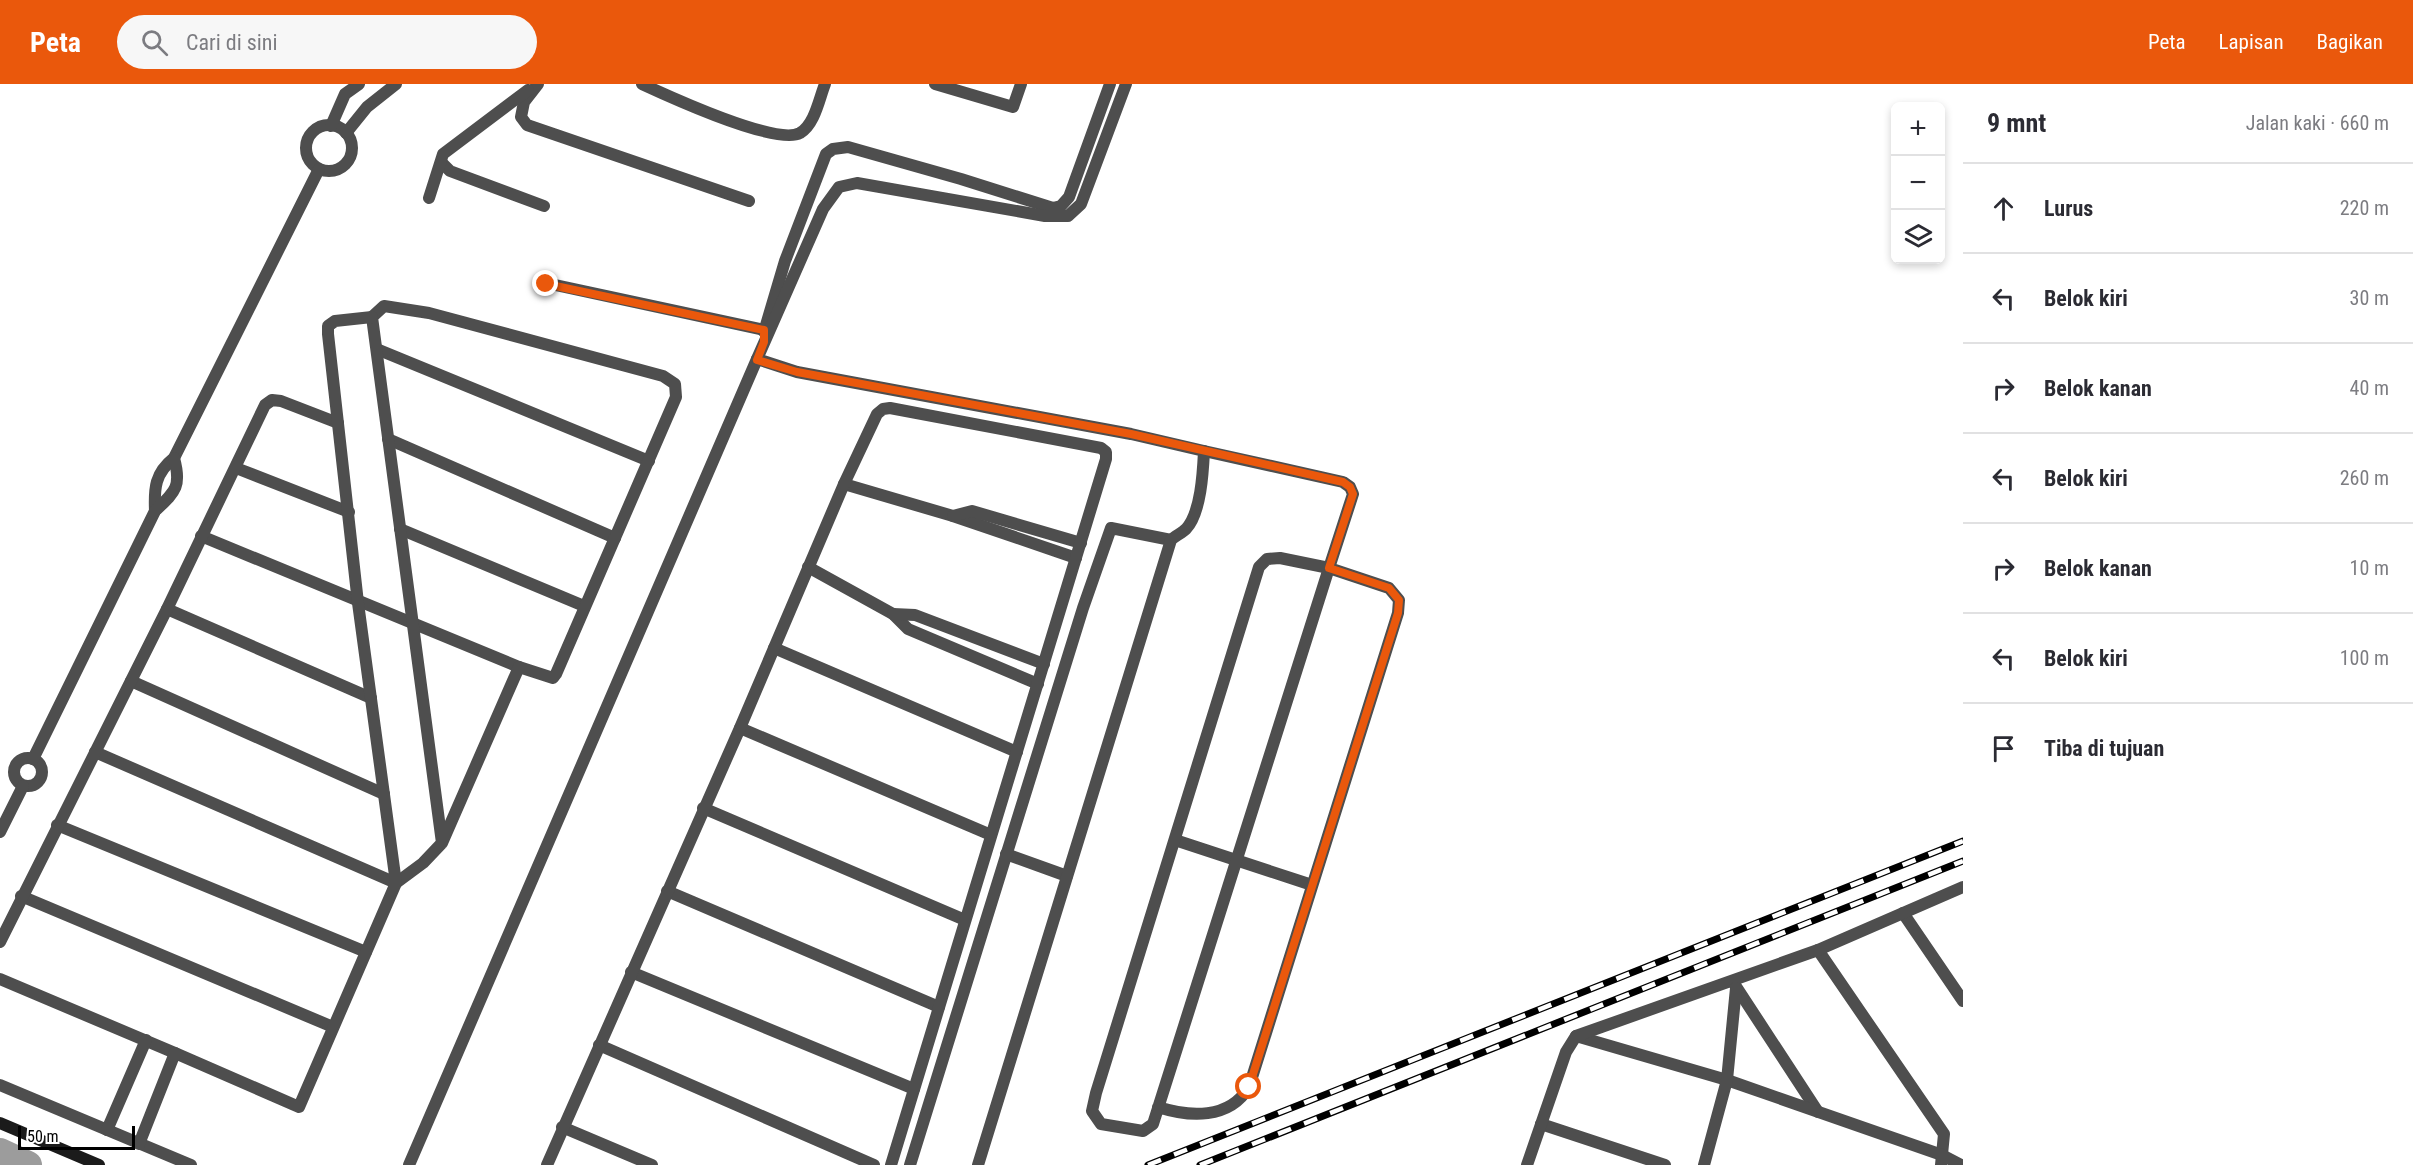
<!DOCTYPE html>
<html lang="id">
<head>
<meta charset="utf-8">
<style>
  body { margin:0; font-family:"Roboto Condensed",sans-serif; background:#f7f7f7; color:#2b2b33 }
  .controls { position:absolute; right:18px; top:18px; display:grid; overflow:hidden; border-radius:9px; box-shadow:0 3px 9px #0003 }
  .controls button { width:54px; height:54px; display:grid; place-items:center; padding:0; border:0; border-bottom:2px solid #e1e1e2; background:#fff; color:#2b2b33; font:30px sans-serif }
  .scale { position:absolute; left:18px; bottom:15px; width:117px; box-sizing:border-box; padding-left:6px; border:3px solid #000; border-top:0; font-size:16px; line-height:21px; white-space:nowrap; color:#000; -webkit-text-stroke:4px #fff; paint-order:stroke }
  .stop { position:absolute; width:18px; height:18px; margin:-14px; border:4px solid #ea580c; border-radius:50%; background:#fff }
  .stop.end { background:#ea580c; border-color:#fff; box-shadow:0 2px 6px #0008 }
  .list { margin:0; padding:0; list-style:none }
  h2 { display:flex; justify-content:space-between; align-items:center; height:78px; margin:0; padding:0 24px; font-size:26px }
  h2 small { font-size:20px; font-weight:400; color:#7c7c81 }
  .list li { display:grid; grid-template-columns:39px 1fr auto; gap:18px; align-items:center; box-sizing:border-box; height:90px; padding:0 24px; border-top:2px solid #e1e1e2 }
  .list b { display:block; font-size:22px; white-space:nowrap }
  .list em { font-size:20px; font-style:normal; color:#7c7c81 }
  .icon { flex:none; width:33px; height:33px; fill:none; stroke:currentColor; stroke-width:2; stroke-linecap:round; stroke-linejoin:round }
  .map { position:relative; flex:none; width:1963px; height:1081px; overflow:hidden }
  header { display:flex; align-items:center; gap:36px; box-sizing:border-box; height:84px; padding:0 30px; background:#ea580c; color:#fff }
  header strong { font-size:28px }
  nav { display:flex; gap:33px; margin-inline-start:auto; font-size:21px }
  .search { width:420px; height:54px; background:#f7f7f7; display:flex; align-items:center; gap:15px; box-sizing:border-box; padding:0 21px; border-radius:33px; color:#7c7c81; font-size:22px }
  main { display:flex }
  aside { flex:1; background:#fff }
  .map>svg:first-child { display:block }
</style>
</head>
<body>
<header>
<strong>Peta</strong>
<div class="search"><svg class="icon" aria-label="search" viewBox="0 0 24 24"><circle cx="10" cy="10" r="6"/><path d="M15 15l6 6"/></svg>Cari di sini</div>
<nav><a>Peta</a><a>Lapisan</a><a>Bagikan</a></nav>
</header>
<main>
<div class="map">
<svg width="1963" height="1081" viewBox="0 0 1963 1081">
  <rect width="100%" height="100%" fill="#fff"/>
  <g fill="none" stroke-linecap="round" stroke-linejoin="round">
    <!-- river -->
    <path stroke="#9c9c9c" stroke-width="28" d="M 0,1068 L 28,1081"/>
    <!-- street -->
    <g stroke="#4e4e4e" stroke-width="12">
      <path d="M 538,0 L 524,18 L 521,33 L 527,41 L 749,117"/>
      <path d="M 642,0 C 668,12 776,62 800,49 C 815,40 819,15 825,0"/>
      <path d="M 935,0 L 1013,23 L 1021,0"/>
      <circle cx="329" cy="64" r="23"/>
      <path d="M 331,42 L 345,10 L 359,0"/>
      <path d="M 346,49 L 367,23 L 396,0"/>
      <path d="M 441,78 L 450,87 L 544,122"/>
      <path d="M 429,114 L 443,70 L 528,6"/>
      <path d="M 546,199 L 764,246"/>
      <path d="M 764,248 L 785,177 L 826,70 L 833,65 L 848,63 L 961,95 L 1053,124 L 1061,122 L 1069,113 L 1110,0"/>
      <path d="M 379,266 L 649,377"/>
      <path d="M 388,355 L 615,454"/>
      <path d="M 236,384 L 349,428"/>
      <path d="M 844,400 L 953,432 L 1076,474"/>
      <path d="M 155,427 C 154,404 155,389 174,374 L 319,85"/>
      <path d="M 953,432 L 972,427 L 1081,459"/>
      <path d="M 400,445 L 584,522"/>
      <path d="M 201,452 L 519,583"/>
      <path d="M 808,483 L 893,530 L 908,545 L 1038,600"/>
      <path d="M 167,525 L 371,614"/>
      <path d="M 893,530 L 915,531 L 1044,580"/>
      <path d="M 774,564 L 1017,668"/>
      <path d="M 131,597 L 384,710"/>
      <path d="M 740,644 L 991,751"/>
      <path d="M 95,668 L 396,799 L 423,779 L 442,759 L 372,233 L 384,222 L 429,229 L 663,292 L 675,300 L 676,313 L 556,590 L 553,594 L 519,583 L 442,759"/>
      <circle cx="28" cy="688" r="14"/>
      <path d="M 33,675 L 155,427 C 175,408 182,403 174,374"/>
      <path d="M 703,724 L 965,836"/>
      <path d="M 57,741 L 366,868"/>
      <path d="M 0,748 L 23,702"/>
      <path d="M 1175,756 L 1312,801"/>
      <path d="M 1006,770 L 1067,792"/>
      <path d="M 667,807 L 939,923"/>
      <path d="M 21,812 L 333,943"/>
      <path d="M 1903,829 L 1963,917"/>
      <path d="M 0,858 L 167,525 L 265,321 L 272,316 L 281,317 L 338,339"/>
      <path d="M 1818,866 L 1944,1050 L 1941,1081"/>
      <path d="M 631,888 L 914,1005"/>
      <path d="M 0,895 L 175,969"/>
      <path d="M 1735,901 L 1818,1028"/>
      <path d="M 1576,952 L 1727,996 L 1942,1071 L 1961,1081"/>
      <path d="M 599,961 L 874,1081"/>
      <path d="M 0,1001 L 191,1081"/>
      <path d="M 1158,1023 C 1189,1033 1229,1036 1249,1003 L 1398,529 L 1399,516 L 1389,504 L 1329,484 L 1280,474 L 1267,475 L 1259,483 L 1096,1009 L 1092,1027 L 1101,1040 L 1143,1047 L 1153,1040 L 1329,484 L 1353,410 L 1350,403 L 1343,398 L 1204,367"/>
      <path d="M 1541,1040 L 1665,1081"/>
      <path d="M 562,1043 L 652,1081"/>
      <path d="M 107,1046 L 146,956"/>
      <path d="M 139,1060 L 175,969 L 299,1023 L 396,799 L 358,519 L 328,250 L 328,242 L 335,237 L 372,233"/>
      <path d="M 409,1081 L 757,275"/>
      <path d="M 547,1081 L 740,644 L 844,400 L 877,330 L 883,325 L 890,324 L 1101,364 L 1106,368 L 1106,375 L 891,1081"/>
      <path d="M 910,1081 L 1083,524 L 1111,444 L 1171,456"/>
      <path d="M 978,1081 L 1171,456 C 1175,452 1182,449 1186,445 C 1201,429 1203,388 1204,367 L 1131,350 L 797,288 L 757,275 L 823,125 L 839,103 L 857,99 L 1045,132 L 1068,132 L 1081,120 L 1126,0"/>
      <path d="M 1527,1081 L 1566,968 L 1576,952 L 1818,866 L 1963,803"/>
      <path d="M 1704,1081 L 1727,996 L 1736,904"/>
    </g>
    <!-- secondary -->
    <path stroke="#1b1b1b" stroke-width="12" d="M 0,1039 L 99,1081"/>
    <defs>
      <g id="rail">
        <path d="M 1148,1081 L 1963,757"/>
        <path d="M 1200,1081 L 1963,777"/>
      </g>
    </defs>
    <!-- rail casing -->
    <use href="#rail" stroke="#000" stroke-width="7"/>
    <!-- rail -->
    <use href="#rail" stroke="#fff" stroke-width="4.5" stroke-dasharray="14" stroke-linecap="butt"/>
  </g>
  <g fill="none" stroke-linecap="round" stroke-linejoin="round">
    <!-- route -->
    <path stroke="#ea580c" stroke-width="8" d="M 546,200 L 764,246 L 764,258 L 757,276 L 797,288 L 1131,350 L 1343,398 L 1350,403 L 1353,410 L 1329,484 L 1389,504 L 1399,516 L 1398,529 L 1249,1003"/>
  </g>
</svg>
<div class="controls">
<button>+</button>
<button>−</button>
<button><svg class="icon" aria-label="layers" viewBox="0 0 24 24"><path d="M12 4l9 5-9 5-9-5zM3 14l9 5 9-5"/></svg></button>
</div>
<div class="scale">50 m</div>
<div class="stop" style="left:1249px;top:1003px"></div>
<div class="stop end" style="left:546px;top:200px"></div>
</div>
<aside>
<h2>9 mnt<small>Jalan kaki · 660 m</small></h2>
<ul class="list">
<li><svg class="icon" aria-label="ahead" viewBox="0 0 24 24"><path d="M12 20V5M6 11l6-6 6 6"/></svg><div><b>Lurus</b></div><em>220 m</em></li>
<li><svg class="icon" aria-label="left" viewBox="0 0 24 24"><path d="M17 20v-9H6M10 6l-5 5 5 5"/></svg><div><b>Belok kiri</b></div><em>30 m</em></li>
<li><svg class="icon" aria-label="right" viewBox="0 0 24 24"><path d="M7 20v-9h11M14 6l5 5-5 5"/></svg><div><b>Belok kanan</b></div><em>40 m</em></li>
<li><svg class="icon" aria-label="left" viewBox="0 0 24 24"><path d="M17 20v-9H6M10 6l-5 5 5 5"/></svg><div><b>Belok kiri</b></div><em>260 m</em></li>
<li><svg class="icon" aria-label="right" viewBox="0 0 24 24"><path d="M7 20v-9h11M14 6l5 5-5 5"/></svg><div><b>Belok kanan</b></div><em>10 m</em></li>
<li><svg class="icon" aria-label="left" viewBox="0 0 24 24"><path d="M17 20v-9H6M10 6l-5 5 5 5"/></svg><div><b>Belok kiri</b></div><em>100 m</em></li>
<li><svg class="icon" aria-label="arrive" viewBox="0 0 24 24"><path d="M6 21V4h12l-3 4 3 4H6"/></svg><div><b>Tiba di tujuan</b></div></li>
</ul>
</aside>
</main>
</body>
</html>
